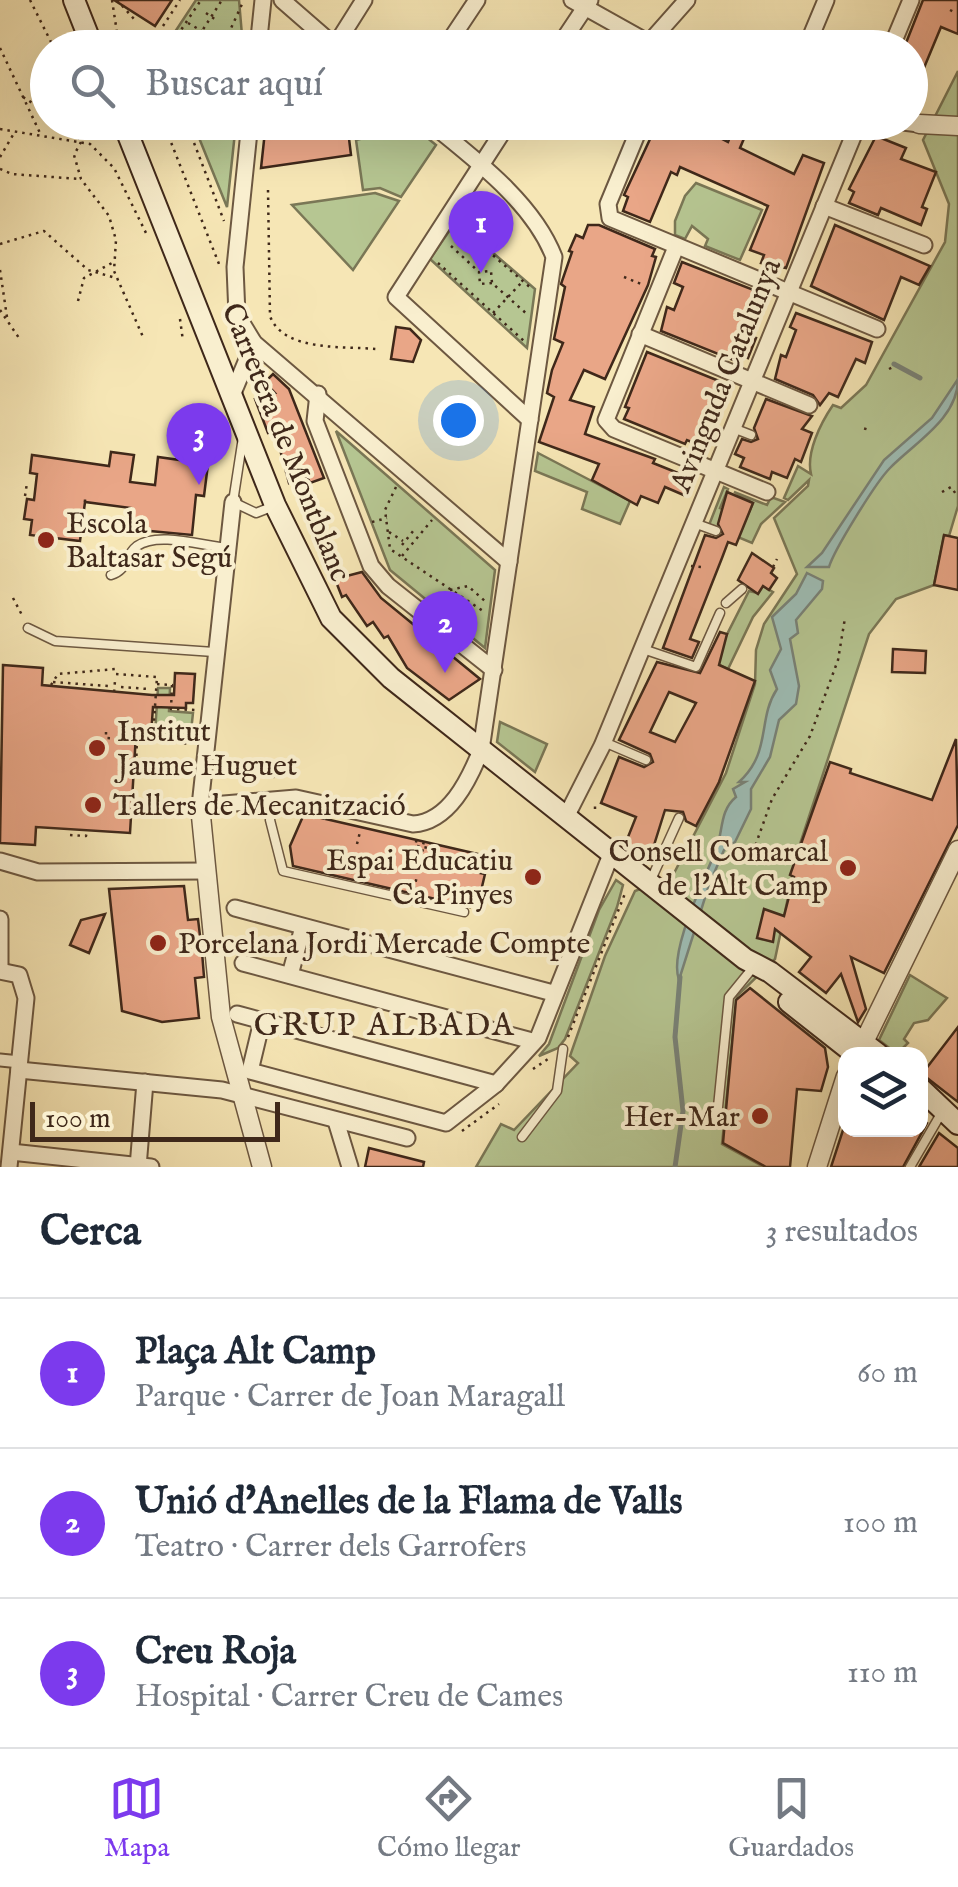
<!DOCTYPE html>
<html lang="es">
<head>
<meta charset="utf-8">
<style>
  body { margin:0; font-family:"IM FELL English",serif; background:#f2f2f3; color:#1f2937 }
  .controls { position:absolute; right:30px; bottom:30px; display:grid; overflow:hidden; border-radius:20px; box-shadow:0 10px 40px #0002 }
  .controls button { width:90px; height:90px; display:grid; place-items:center; padding:0; border:0; border-bottom:2px solid #e0e1e3; background:#fff; color:#1f2937; font:50px sans-serif }
  .scale { position:absolute; left:30px; bottom:25px; width:250px; box-sizing:border-box; padding-left:10px; border:5px solid #3f281a; border-top:0; font-size:28px; line-height:35px; white-space:nowrap; color:#3f281a; -webkit-text-stroke:8px #f9efcf; paint-order:stroke }
  .you { position:absolute; left:458px; top:420px; width:35px; height:35px; margin:-25px; border:8px solid #fff; border-radius:50%; background:#1a73e8; box-shadow:0 0 0 15px #1a73e833 }
  .badge { display:grid; place-items:center; width:65px; height:65px; border-radius:50%; background:#7c3aed; color:#fff; font-size:32px; font-weight:700 }
  .pin { position:absolute; translate:-50% -82px; filter:drop-shadow(0 2px 5px #0008) }
  .pin::after { content:''; position:absolute; top:52px; width:35px; height:30px; background:inherit; clip-path:polygon(0 0,100% 0,50% 100%) }
  .list { margin:0; padding:0; list-style:none }
  h2 { display:flex; justify-content:space-between; align-items:center; height:130px; margin:0; padding:0 40px; font-size:42px }
  h2 small { font-size:32px; font-weight:400; color:#747a83 }
  .list li { display:grid; grid-template-columns:65px 1fr auto; gap:30px; align-items:center; box-sizing:border-box; height:150px; padding:0 40px; border-top:2px solid #e0e1e3 }
  .list b { display:block; font-size:38px; white-space:nowrap }
  .list p { margin:0; font-size:32px; white-space:nowrap; color:#747a83 }
  .list em { font-size:32px; font-style:normal; color:#747a83 }
  .icon { flex:none; width:55px; height:55px; fill:none; stroke:currentColor; stroke-width:2; stroke-linecap:round; stroke-linejoin:round }
  .map { position:relative; flex:none; width:958px; height:1167px; overflow:hidden }
  .search { position:absolute; background:#fff; box-shadow:0 10px 40px #0002; left:30px; right:30px; top:30px; height:110px; display:flex; align-items:center; gap:25px; box-sizing:border-box; padding:0 35px; border-radius:55px; color:#747a83; font-size:38px }
  .sheet { height:580px; background:#fff }
  nav { display:flex; justify-content:space-around; align-items:center; box-sizing:border-box; height:140px; border-top:2px solid #e0e1e3; background:#fff; font-size:28px; color:#747a83 }
  nav a { display:grid; justify-items:center; gap:5px }
  nav .on { color:#7c3aed }
  .map>svg:first-child { display:block }
</style>
</head>
<body>
<div class="map">
<svg width="958" height="1167" viewBox="0 0 958 1167">
  <rect width="100%" height="100%" fill="#f6e6b5"/>
  <filter id="stains"><feTurbulence type="fractalNoise" baseFrequency=".002" numOctaves="4"/><feColorMatrix values="0 0 0 0 .2 0 0 0 0 .09 0 0 0 0 .02 0 0 0 .5 -.17"/></filter>
  <radialGradient id="worn" r=".72"><stop offset=".6" stop-color="#630" stop-opacity="0"/><stop offset="1" stop-color="#630" stop-opacity=".3"/></radialGradient>
  <!-- green -->
  <g fill="#b6c692" stroke="#7a7756" stroke-width="2.5">
    <path d="M 196,0 L 239,0 L 243,47 L 165,47 Z"/>
    <path d="M 958,71 L 958,506 L 949,536 L 944,536 L 934,585 L 896,599 L 869,634 L 798,850 L 775,959 L 737,996 L 722,1144 L 764,1167 L 476,1167 L 501,1124 L 514,1130 L 578,1063 L 570,1056 L 605,956 L 635,891 L 672,877 L 726,773 L 755,684 L 756,650 L 764,624 L 797,574 L 774,518 L 808,486 L 809,480 L 788,500 L 784,498 L 798,466 L 811,474 C 806,453 820,424 833,405 L 841,408 L 866,385 L 945,242 L 949,204 L 923,140 Z"/>
    <path d="M 193,123 L 236,123 L 227,207 Z"/>
    <path d="M 357,123 L 409,123 L 436,145 L 401,197 L 380,188 L 363,190 L 356,140 L 364,138 L 356,138 Z"/>
    <path d="M 696,183 L 762,210 L 740,260 L 705,246 L 708,239 L 692,226 L 685,239 L 675,235 L 675,221 L 685,196 Z"/>
    <path d="M 375,193 L 399,201 L 353,270 L 292,205 Z"/>
    <path d="M 456,221 L 535,289 L 527,348 L 430,259 Z"/>
    <path d="M 336,431 L 495,570 L 485,648 L 390,570 Z"/>
    <path d="M 538,453 L 630,501 L 620,524 L 582,509 L 587,492 L 535,471 Z"/>
    <path d="M 724,487 L 728,489 L 720,508 L 746,519 L 753,503 L 734,492 L 767,505 L 771,497 L 785,502 L 761,524 L 752,543 L 709,525 Z"/>
    <path d="M 763,586 L 773,592 L 753,617 L 728,669 L 713,662 L 749,591 L 758,593 Z"/>
    <path d="M 158,688 L 170,688 L 169,711 L 193,713 L 190,741 L 158,738 L 155,733 Z"/>
    <path d="M 500,722 L 547,744 L 535,772 L 497,742 Z"/>
    <path d="M 616,880 L 623,885 L 617,907 L 565,1039 L 558,1048 L 539,1056 L 549,1044 L 599,910 Z"/>
    <path d="M 910,975 L 947,998 L 928,1020 L 914,1023 L 904,1039 L 908,1043 L 897,1054 L 879,1040 Z"/>
  </g>
  <!-- water -->
  <g fill="#9ebeb6" stroke="#788278" stroke-width="2.5">
    <path d="M 958,379 C 958,419 914,443 890,468 C 876,482 834,550 829,567 L 807,567 L 822,553 L 884,460 L 932,418 Z"/>
    <path d="M 807,573 L 823,581 L 822,589 L 796,620 L 798,633 L 790,639 L 799,686 L 796,704 L 779,720 L 770,757 L 751,789 L 751,809 L 735,842 L 724,850 L 709,885 L 679,980 C 668,951 706,877 717,847 C 723,830 720,810 736,797 L 733,789 L 745,782 L 739,782 C 772,752 757,719 777,689 L 770,670 L 781,649 L 772,617 L 796,594 Z"/>
  </g>
  <g fill="none" stroke-linecap="round" stroke-linejoin="round">
    <!-- stream -->
    <g stroke="#788278" stroke-width="5">
      <path d="M 894,364 L 920,378"/>
      <path d="M 675,1167 L 683,1111 L 675,1037 L 680,977"/>
    </g>
  </g>
  <!-- building -->
  <g fill="#e9a687" stroke="#3f281a" stroke-width="2.5" fill-rule="evenodd">
    <path d="M 114,0 L 172,0 L 155,26 Z"/>
    <path d="M 923,0 L 958,0 L 958,34 L 941,27 L 911,99 L 910,48 L 904,48 Z"/>
    <path d="M 266,122 L 347,122 L 351,155 L 261,168 Z"/>
    <path d="M 658,122 L 689,122 L 728,142 L 736,122 L 751,122 L 740,148 L 794,174 L 803,155 L 824,163 L 786,268 L 761,263 L 764,255 L 750,250 L 768,206 L 680,167 L 677,175 L 671,172 L 650,222 L 623,211 L 628,197 L 624,195 Z"/>
    <path d="M 876,136 L 906,148 L 901,159 L 936,172 L 922,207 L 927,209 L 921,225 L 881,208 L 878,215 L 849,203 L 854,192 L 849,189 Z"/>
    <path d="M 588,225 L 599,225 L 655,249 L 652,256 L 656,257 L 648,285 L 605,379 L 584,370 L 570,400 L 594,407 L 585,434 L 655,459 L 653,463 L 693,479 L 686,496 L 665,487 L 658,503 L 641,496 L 637,505 L 592,480 L 599,464 L 539,442 L 554,397 L 547,393 L 552,370 L 563,343 L 554,339 L 565,287 L 561,284 L 572,252 L 569,251 L 576,235 L 583,238 Z"/>
    <path d="M 835,225 L 930,266 L 919,285 L 901,277 L 884,320 L 811,286 Z"/>
    <path d="M 682,262 L 764,294 L 748,335 L 756,338 L 748,358 L 736,353 L 733,360 L 661,331 L 667,307 L 674,310 L 683,287 L 674,283 Z"/>
    <path d="M 796,313 L 872,342 L 865,363 L 856,359 L 838,397 L 829,393 L 820,405 L 813,395 L 775,379 L 781,355 L 786,357 L 796,330 L 790,327 Z"/>
    <path d="M 396,327 L 410,329 L 421,340 L 413,362 L 391,359 Z"/>
    <path d="M 647,352 L 729,385 L 704,447 L 687,440 L 685,444 L 624,419 L 629,408 L 625,407 Z"/>
    <path d="M 273,374 L 289,389 L 324,478 L 310,483 L 307,476 L 289,483 L 275,431 L 268,433 L 255,399 L 275,393 L 265,382 Z"/>
    <path d="M 766,399 L 812,416 L 802,429 L 812,433 L 801,462 L 795,459 L 787,478 L 772,472 L 770,479 L 740,467 L 744,458 L 735,454 L 742,439 L 751,442 L 758,439 L 754,428 Z"/>
    <path d="M 188,445 L 210,448 L 204,496 L 196,495 L 192,535 L 129,529 L 131,508 L 85,502 L 80,541 L 30,535 L 32,520 L 24,519 L 27,499 L 34,500 L 37,474 L 30,473 L 32,455 L 109,466 L 111,452 L 134,455 L 130,482 L 155,485 L 158,457 L 187,461 Z"/>
    <path d="M 727,492 L 753,503 L 736,545 L 728,542 L 722,558 L 690,639 L 699,642 L 692,658 L 663,648 L 705,535 L 716,538 L 723,534 L 718,524 Z"/>
    <path d="M 944,535 L 958,538 L 958,590 L 934,585 Z"/>
    <path d="M 752,553 L 774,568 L 771,573 L 777,578 L 769,590 L 763,586 L 758,594 L 738,580 Z"/>
    <path d="M 362,572 L 381,598 L 480,679 L 449,700 L 407,668 L 388,636 L 384,638 L 373,622 L 367,626 L 346,595 L 342,597 L 335,579 Z"/>
    <path d="M 720,632 L 727,634 L 719,665 L 755,681 L 719,782 L 696,826 L 686,821 L 683,812 L 665,810 L 649,861 L 626,842 L 636,817 L 601,803 L 619,757 L 644,767 L 653,762 L 650,754 L 619,740 L 657,662 L 700,673 ZM 669,692 L 696,703 L 675,742 L 650,732 Z"/>
    <path d="M 893,649 L 926,651 L 925,673 L 892,672 Z"/>
    <path d="M 3,665 L 43,668 L 42,685 L 152,695 L 174,695 L 175,673 L 195,674 L 193,703 L 186,703 L 186,708 L 153,707 L 151,735 L 136,734 L 130,833 L 36,827 L 35,845 L 0,843 Z"/>
    <path d="M 956,739 L 958,825 L 884,973 L 851,957 L 866,1009 L 858,1022 L 841,974 L 826,993 L 799,972 L 811,957 L 775,929 L 773,942 L 757,938 L 764,909 L 784,916 L 794,877 L 790,875 L 830,762 L 851,769 L 850,773 L 932,800 Z"/>
    <path d="M 304,814 L 482,855 L 480,873 L 485,874 L 481,891 L 470,907 L 293,866 L 290,846 Z"/>
    <path d="M 184,886 L 188,920 L 198,919 L 202,952 L 204,977 L 195,978 L 199,1018 L 162,1022 L 122,1011 L 109,889 Z"/>
    <path d="M 105,914 L 89,953 L 70,945 L 81,920 Z"/>
    <path d="M 750,988 L 825,1048 L 828,1067 L 821,1091 L 797,1089 L 790,1167 L 766,1167 L 723,1143 L 736,1000 Z"/>
    <path d="M 958,1027 L 958,1102 L 922,1074 Z"/>
    <path d="M 920,1118 L 927,1123 L 903,1167 L 831,1167 L 843,1130 L 920,1130 Z"/>
    <path d="M 939,1133 L 958,1148 L 958,1167 L 919,1167 Z"/>
    <path d="M 369,1148 L 424,1162 L 423,1167 L 365,1167 Z"/>
  </g>
  <g fill="none" stroke-linecap="round" stroke-linejoin="round">
    <defs>
      <g id="service">
        <path d="M 733,428 L 751,435"/>
        <path d="M 243,437 L 233,502 L 256,513 L 274,506"/>
        <path d="M 694,523 L 716,531"/>
        <path d="M 111,575 C 129,569 124,556 137,546 C 158,531 203,546 227,548"/>
        <path d="M 726,603 L 742,589"/>
        <path d="M 28,628 L 55,641 L 214,652"/>
        <path d="M 643,649 L 696,667 L 720,613"/>
        <path d="M 604,742 L 646,760"/>
        <path d="M 272,802 L 270,820 L 283,871 L 464,912"/>
        <path d="M 650,882 L 679,818"/>
        <path d="M 717,1117 L 729,997 L 751,970"/>
        <path d="M 522,1137 L 557,1091 L 563,1049"/>
        <path d="M 910,1167 L 942,1112"/>
      </g>
      <path id="pedestrian" d="M 0,1060 L 20,1062"/>
      <g id="minor">
        <path d="M 282,0 L 337,48"/>
        <path d="M 572,0 L 658,48"/>
        <path d="M 648,44 L 687,0"/>
        <path d="M 335,46 L 364,0"/>
        <path d="M 258,48 L 263,0"/>
        <path d="M 445,48 L 477,0"/>
        <path d="M 558,48 L 590,0"/>
        <path d="M 806,48 L 826,0"/>
        <path d="M 891,48 L 911,0"/>
        <path d="M 250,122 L 235,267 L 237,315 L 254,343 L 509,562"/>
        <path d="M 509,122 L 396,297 L 530,420"/>
        <path d="M 642,122 L 608,204 L 610,218 L 877,329"/>
        <path d="M 903,122 L 919,124"/>
        <path d="M 824,206 L 924,245"/>
        <path d="M 676,247 L 606,420 L 614,429 L 767,492"/>
        <path d="M 640,334 L 809,405"/>
        <path d="M 233,393 L 254,343"/>
        <path d="M 318,394 L 315,421 L 371,566 L 388,586 L 494,670"/>
        <path d="M 233,502 L 200,806 L 296,798 L 413,824 C 449,822 469,780 481,750 L 554,257 C 533,202 473,158 429,122"/>
        <path d="M 566,817 L 602,746 L 859,122"/>
        <path d="M 0,861 L 38,872 L 206,871"/>
        <path d="M 235,908 L 553,993"/>
        <path d="M 0,919 L 0,967"/>
        <path d="M 243,963 L 532,1041"/>
        <path d="M 0,971 L 19,975 L 26,998 L 9,1167"/>
        <path d="M 290,975 L 303,927"/>
        <path d="M 237,1014 L 496,1084"/>
        <path d="M 262,1021 L 250,1071 L 446,1123 L 496,1084 L 538,1038 L 612,852"/>
        <path d="M 19,1070 L 222,1090 L 407,1138"/>
        <path d="M 336,1121 L 350,1167"/>
        <path d="M 11,1152 L 151,1167"/>
        <path d="M 138,1167 L 145,1082"/>
      </g>
      <g id="tertiary">
        <path d="M 919,124 L 958,126"/>
        <path d="M 200,806 L 221,1017 L 262,1167"/>
        <path d="M 864,1042 L 958,850"/>
        <path d="M 817,1167 L 846,1076"/>
      </g>
      <g id="secondary">
        <path d="M 74,0 L 93,48"/>
        <path d="M 123,122 L 275,505 L 331,618 L 391,678 L 745,959 L 770,972 L 878,1054"/>
        <path d="M 789,1002 L 855,1054"/>
        <path d="M 920,1088 L 958,1124"/>
      </g>
    </defs>
    <!-- service casing -->
    <use href="#service" stroke="#6d5841" stroke-width="11"/>
    <!-- pedestrian casing -->
    <use href="#pedestrian" stroke="#6d5841" stroke-width="15"/>
    <!-- minor casing -->
    <use href="#minor" stroke="#6d5841" stroke-width="19"/>
    <!-- tertiary casing -->
    <use href="#tertiary" stroke="#6d5841" stroke-width="21"/>
    <!-- secondary casing -->
    <use href="#secondary" stroke="#3f281a" stroke-width="24"/>
    <!-- path -->
    <g stroke="#3f281a" stroke-width="2.5" stroke-dasharray="2.5 5" stroke-linecap="butt">
      <path d="M 30,0 L 54,48"/>
      <path d="M 112,0 L 118,39 L 125,48"/>
      <path d="M 117,0 L 134,19"/>
      <path d="M 950,10 L 956,13"/>
      <path d="M 206,13 L 216,20"/>
      <path d="M 188,23 L 224,44"/>
      <path d="M 163,26 L 180,0"/>
      <path d="M 187,43 L 194,48"/>
      <path d="M 0,48 L 40,133"/>
      <path d="M 169,48 L 201,0"/>
      <path d="M 191,48 L 222,0"/>
      <path d="M 222,48 L 243,2"/>
      <path d="M 23,97 L 48,113"/>
      <path d="M 61,122 L 81,140"/>
      <path d="M 86,122 L 90,142"/>
      <path d="M 163,122 L 219,264"/>
      <path d="M 186,122 L 224,221"/>
      <path d="M 0,129 L 90,144 L 114,168 L 146,233"/>
      <path d="M 76,131 L 76,122"/>
      <path d="M 81,142 L 74,155 L 81,179 L 109,216 L 116,240 L 114,271 L 143,337"/>
      <path d="M 0,157 L 13,135"/>
      <path d="M 0,169 L 12,174 L 80,179"/>
      <path d="M 268,190 L 270,316 C 283,352 344,346 376,349"/>
      <path d="M 459,226 L 532,289"/>
      <path d="M 0,244 L 44,231 L 88,270 L 116,278"/>
      <path d="M 451,246 L 478,271"/>
      <path d="M 438,263 L 524,341"/>
      <path d="M 0,270 L 7,317"/>
      <path d="M 624,277 L 641,284"/>
      <path d="M 492,283 L 480,284 L 479,272 L 491,271 L 492,283 L 528,315"/>
      <path d="M 78,301 L 84,278 L 112,263"/>
      <path d="M 0,310 L 19,338"/>
      <path d="M 493,313 L 522,282"/>
      <path d="M 180,319 L 183,341"/>
      <path d="M 889,369 L 893,367"/>
      <path d="M 865,430 L 866,426"/>
      <path d="M 396,487 L 385,510 L 390,549 L 483,611"/>
      <path d="M 942,492 L 951,487 L 958,497"/>
      <path d="M 25,496 L 27,483"/>
      <path d="M 85,502 L 85,498"/>
      <path d="M 372,522 L 387,518"/>
      <path d="M 389,532 L 403,541"/>
      <path d="M 402,545 L 414,530"/>
      <path d="M 402,556 L 432,520"/>
      <path d="M 691,566 L 701,567"/>
      <path d="M 773,567 L 777,559"/>
      <path d="M 450,590 L 468,586 L 486,602"/>
      <path d="M 13,598 L 23,617"/>
      <path d="M 116,674 L 157,677 L 153,736"/>
      <path d="M 53,682 L 108,686"/>
      <path d="M 157,684 L 172,685 L 171,709 L 195,710"/>
      <path d="M 51,685 L 58,674 L 116,669"/>
      <path d="M 121,687 L 148,689"/>
      <path d="M 106,732 L 106,738 L 137,740"/>
      <path d="M 136,771 L 137,736 L 189,744"/>
      <path d="M 273,778 L 276,766"/>
      <path d="M 595,809 L 595,806"/>
      <path d="M 70,835 L 86,836 L 87,830"/>
      <path d="M 415,841 L 431,845"/>
      <path d="M 357,844 L 360,832"/>
      <path d="M 417,846 L 429,848"/>
      <path d="M 753,852 L 772,799 L 810,736 L 838,660 L 845,618"/>
      <path d="M 421,859 L 423,848"/>
      <path d="M 351,874 L 354,861"/>
      <path d="M 414,889 L 417,876"/>
      <path d="M 568,1037 L 626,891"/>
      <path d="M 533,1069 L 551,1057"/>
      <path d="M 462,1131 L 499,1104"/>
    </g>
    <!-- service -->
    <use href="#service" stroke="#f9efcf" stroke-width="8"/>
    <!-- pedestrian -->
    <use href="#pedestrian" stroke="#f9efcf" stroke-width="11"/>
    <!-- minor -->
    <use href="#minor" stroke="#f9efcf" stroke-width="15"/>
    <!-- tertiary -->
    <use href="#tertiary" stroke="#f9efcf" stroke-width="18"/>
    <!-- secondary -->
    <use href="#secondary" stroke="#f9efcf" stroke-width="20"/>
    <!-- path-bridge -->
    <path stroke="#3f281a" stroke-width="2.5" stroke-dasharray="2.5 5" stroke-linecap="butt" d="M 114,692 L 115,681"/>
  </g>
  <!-- markers -->
  <g fill="#8f2418" stroke="#f9efcf" stroke-width="4">
    <circle cx="46" cy="540" r="10"/>
    <circle cx="97" cy="748" r="10"/>
    <circle cx="93" cy="805" r="10"/>
    <circle cx="848" cy="868" r="10"/>
    <circle cx="533" cy="877" r="10"/>
    <circle cx="158" cy="943" r="10"/>
    <circle cx="760" cy="1116" r="10"/>
  </g>
  <g text-anchor="middle" stroke-width="8" stroke-linejoin="round" paint-order="stroke">
    <!-- street labels -->
    <g font-size="30" fill="#3f281a" stroke="#f9efcf">
      <text transform="translate(725 375) rotate(-68)" y="10">Avinguda Catalunya</text>
      <text transform="translate(287 442) rotate(68)" y="10">Carretera de Montblanc</text>
    </g>
    <!-- poi labels -->
    <g font-size="30" fill="#3f281a" stroke="#f9efcf" text-anchor="start">
      <text x="66" y="533">Escola<tspan x="66" dy="34">Baltasar Segú</tspan></text>
      <text x="117" y="741">Institut<tspan x="117" dy="34">Jaume Huguet</tspan></text>
      <text x="113" y="815">Tallers de Mecanització</text>
      <text x="828" y="861" text-anchor="end">Consell Comarcal<tspan x="828" dy="34">de l'Alt Camp</tspan></text>
      <text x="513" y="870" text-anchor="end">Espai Educatiu<tspan x="513" dy="34">Ca Pinyes</tspan></text>
      <text x="178" y="953">Porcelana Jordi Mercade Compte</text>
      <text x="740" y="1126" text-anchor="end">Her-Mar</text>
    </g>
    <!-- neighbourhood labels -->
    <g font-size="32" letter-spacing="2.5" fill="#3f281a" stroke="#f9efcf">
      <text x="385" y="1035">GRUP ALBADA</text>
    </g>
  </g>
  <rect width="100%" height="100%" filter="url(#stains)"/>
  <rect width="100%" height="100%" fill="url(#worn)"/>
</svg>
<div class="controls">
<button><svg class="icon" aria-label="layers" viewBox="0 0 24 24"><path d="M12 4l9 5-9 5-9-5zM3 14l9 5 9-5"/></svg></button>
</div>
<div class="scale">100 m</div>
<div class="you"></div>
<div class="pin badge" style="left:481px;top:273px">1</div>
<div class="pin badge" style="left:445px;top:673px">2</div>
<div class="pin badge" style="left:199px;top:485px">3</div>
<div class="search"><svg class="icon" aria-label="search" viewBox="0 0 24 24"><circle cx="10" cy="10" r="6"/><path d="M15 15l6 6"/></svg>Buscar aquí</div>
</div>
<section class="sheet">
<h2>Cerca<small>3 resultados</small></h2>
<ul class="list">
<li><span class="badge">1</span><div><b>Plaça Alt Camp</b><p>Parque · Carrer de Joan Maragall</p></div><em>60 m</em></li>
<li><span class="badge">2</span><div><b>Unió d'Anelles de la Flama de Valls</b><p>Teatro · Carrer dels Garrofers</p></div><em>100 m</em></li>
<li><span class="badge">3</span><div><b>Creu Roja</b><p>Hospital · Carrer Creu de Cames</p></div><em>110 m</em></li>
</ul>
</section>
<nav>
<a class="on"><svg class="icon" aria-label="map" viewBox="0 0 24 24"><path d="M3 6l6-2 6 2 6-2v14l-6 2-6-2-6 2zM9 4v14M15 6v14"/></svg>Mapa</a>
<a><svg class="icon" aria-label="directions" viewBox="0 0 24 24"><path d="M12 3l9 9-9 9-9-9zM9 14v-3h6M13 9l2 2-2 2"/></svg>Cómo llegar</a>
<a><svg class="icon" aria-label="saved" viewBox="0 0 24 24"><path d="M7 4h10v16l-5-4-5 4z"/></svg>Guardados</a>
</nav>
</body>
</html>
